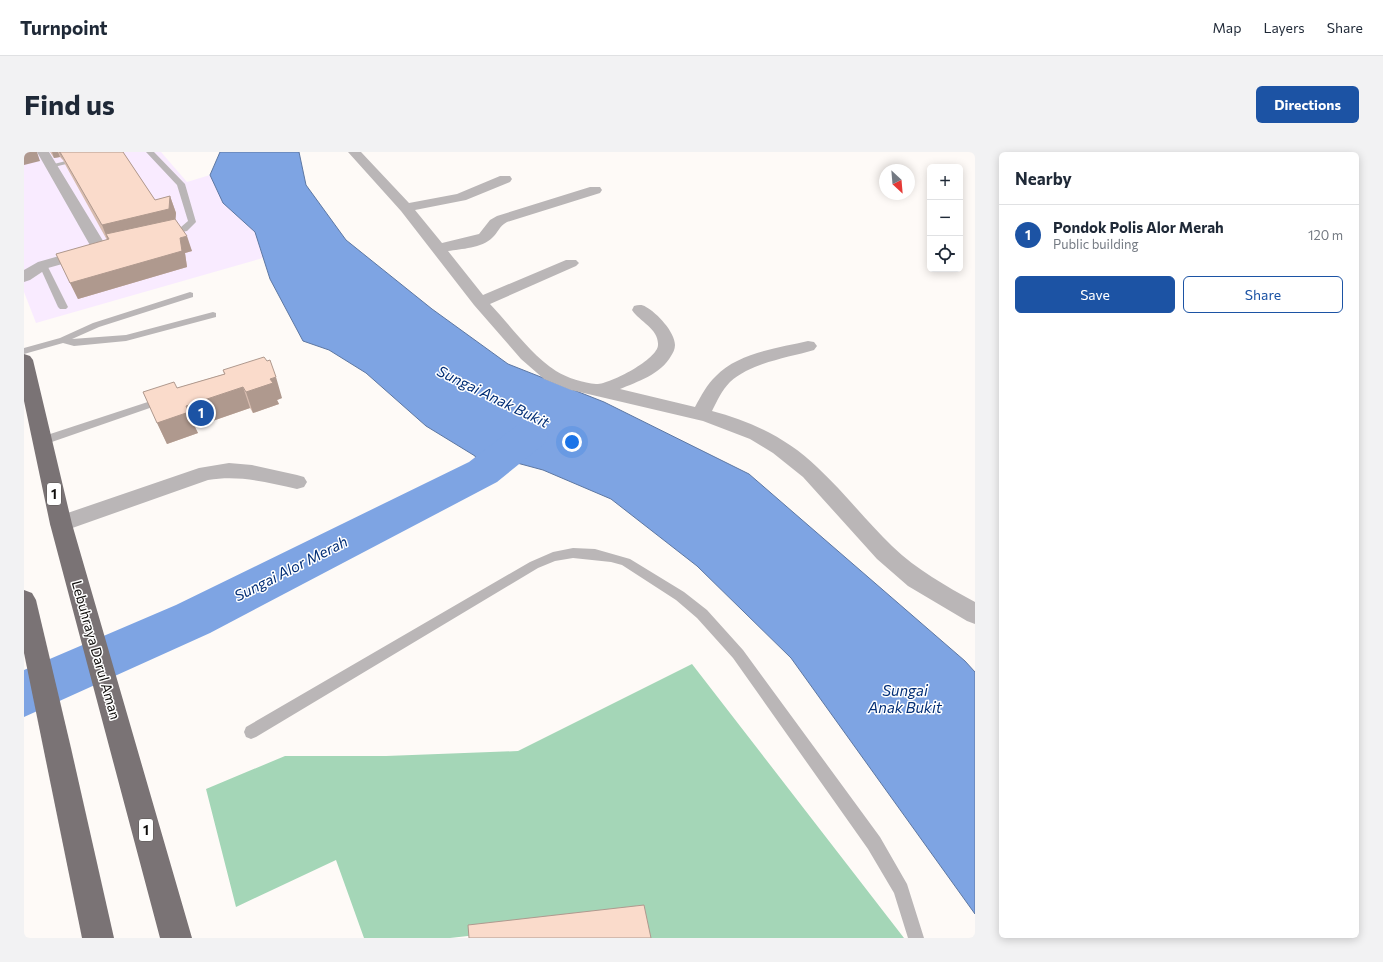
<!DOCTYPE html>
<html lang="en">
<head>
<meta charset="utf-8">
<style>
  body { margin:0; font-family:Commissioner,sans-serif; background:#f2f2f3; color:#1f2937 }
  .controls { position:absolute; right:12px; top:12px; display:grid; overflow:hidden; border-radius:6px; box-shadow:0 2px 10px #0003 }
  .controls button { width:36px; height:36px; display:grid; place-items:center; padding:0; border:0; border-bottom:1px solid #e0e1e3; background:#fff; color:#1f2937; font:20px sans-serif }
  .compass { position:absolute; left:855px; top:12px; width:36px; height:36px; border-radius:50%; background:#fff; box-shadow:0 2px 10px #0003; rotate:154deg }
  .you { position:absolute; left:548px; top:290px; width:14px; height:14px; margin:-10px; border:3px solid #fff; border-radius:50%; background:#1a73e8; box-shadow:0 0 0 6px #1a73e833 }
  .badge { display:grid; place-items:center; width:26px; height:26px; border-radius:50%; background:#1c53a4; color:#fff; font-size:13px; font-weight:700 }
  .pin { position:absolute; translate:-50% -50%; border:2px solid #fff; box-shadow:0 1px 4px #0006 }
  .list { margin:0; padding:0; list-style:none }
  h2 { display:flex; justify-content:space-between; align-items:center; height:52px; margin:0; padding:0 16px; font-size:17px }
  h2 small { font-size:13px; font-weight:400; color:#747a83 }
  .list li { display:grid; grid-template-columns:26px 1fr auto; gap:12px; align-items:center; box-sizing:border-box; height:60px; padding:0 16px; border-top:1px solid #e0e1e3 }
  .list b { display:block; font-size:15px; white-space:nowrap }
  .list p { margin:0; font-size:13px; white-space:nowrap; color:#747a83 }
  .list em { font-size:13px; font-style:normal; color:#747a83 }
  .actions { display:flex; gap:8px; padding:12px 16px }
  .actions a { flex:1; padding:9px 0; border:1px solid #1c53a4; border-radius:6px; text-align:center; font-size:14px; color:#1c53a4 }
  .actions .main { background:#1c53a4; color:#fff }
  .icon { flex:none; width:22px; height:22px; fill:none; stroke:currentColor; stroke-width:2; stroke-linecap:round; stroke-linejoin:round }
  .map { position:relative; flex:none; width:951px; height:786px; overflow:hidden; border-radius:6px }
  header { display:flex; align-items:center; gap:24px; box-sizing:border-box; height:56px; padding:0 20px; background:#fff; border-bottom:1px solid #e0e1e3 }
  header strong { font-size:19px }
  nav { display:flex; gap:22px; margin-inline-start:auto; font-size:14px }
  .intro { display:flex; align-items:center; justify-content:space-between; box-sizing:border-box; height:96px; padding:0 24px }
  h1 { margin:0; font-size:28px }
  .button { padding:10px 18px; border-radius:6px; background:#1c53a4; color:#fff; font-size:14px; font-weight:700 }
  main { display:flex; gap:24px; padding:0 24px }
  aside { flex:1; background:#fff; border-radius:6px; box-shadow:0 2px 10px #0003 }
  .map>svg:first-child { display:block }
</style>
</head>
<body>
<header>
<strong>Turnpoint</strong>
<nav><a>Map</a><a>Layers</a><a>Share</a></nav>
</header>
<div class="intro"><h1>Find us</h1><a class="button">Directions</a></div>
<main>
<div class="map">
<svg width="951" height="786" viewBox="0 0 951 786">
  <rect width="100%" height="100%" fill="#fefaf7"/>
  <!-- commercial -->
  <path fill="#f9ebff" d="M 0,0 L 137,0 L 163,30 L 186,23 L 199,51 L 231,80 L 239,106 L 12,171 L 0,140 Z"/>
  <!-- green -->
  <path fill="#a4d6b7" d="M 668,512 L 880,786 L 618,786 L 613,765 L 426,786 L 340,786 L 312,708 L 212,755 L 182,637 L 261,604 L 362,604 L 494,599 Z"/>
  <!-- water -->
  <path fill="#7ea4e3" stroke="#5d77a2" d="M 196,0 L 275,0 L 282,33 L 322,88 L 408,157 L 484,212 L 580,250 L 725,322 L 941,509 L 951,520 L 951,762 L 767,506 L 673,414 L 587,347 L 519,318 L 493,311 L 459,320 L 451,304 L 402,274 L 342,221 L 305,198 L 279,189 L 246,127 L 231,80 L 199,51 L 186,23 Z"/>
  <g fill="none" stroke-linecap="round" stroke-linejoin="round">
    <!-- river -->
    <path fill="#7ea4e3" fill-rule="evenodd" d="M 506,270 L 520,274 L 525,283 L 520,292 L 473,330 L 186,481 L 0,565 L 0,518 L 152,453 L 445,310 L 492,274 Z"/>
    <!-- service -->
    <g fill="#bab6b7" fill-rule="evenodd">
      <path d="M 78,0 L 91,0 L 26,16 L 22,14 Z"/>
      <path d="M 122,0 L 130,0 L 161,32 L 172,70 L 163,79 L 143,83 L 139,81 L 157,75 L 164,69 L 153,33 Z"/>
      <path d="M 19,110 L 23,113 L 44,155 L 42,157 L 36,157 L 34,155 L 15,113 Z"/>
      <path d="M 166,140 L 169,141 L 169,145 L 75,175 L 48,187 L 102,183 L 189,160 L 192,161 L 192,165 L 102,189 L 50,194 L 39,191 L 0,202 L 0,196 L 36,186 L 69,171 Z"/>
      <path d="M 139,245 L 144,248 L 143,250 L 22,292 L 18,293 L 13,289 L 14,286 Z"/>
      <path d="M 549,396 L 571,397 L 606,407 L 660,440 L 683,458 L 719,498 L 856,685 L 883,732 L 900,786 L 884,786 L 870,741 L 844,697 L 709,506 L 673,466 L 652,448 L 598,413 L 587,410 L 549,406 L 531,409 L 514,416 L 232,585 L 227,587 L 222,585 L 220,580 L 222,575 L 506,410 L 529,400 Z"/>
    </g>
    <!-- minor -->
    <g fill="#bab6b7" fill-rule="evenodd">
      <path d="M 13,0 L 25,0 L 84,97 L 81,100 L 24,116 L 6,128 L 0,130 L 0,118 L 14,110 L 67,95 Z"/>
      <path d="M 324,0 L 337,0 L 385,51 L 433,42 L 476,24 L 486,24 L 488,27 L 486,30 L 442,48 L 391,58 L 418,91 L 455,82 L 466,68 L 473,64 L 566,35 L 576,35 L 578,38 L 576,41 L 483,70 C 475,74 474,81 468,86 C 458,96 437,97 424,99 L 459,143 L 542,108 L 552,108 L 555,111 L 552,114 L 466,152 C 487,174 506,202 532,219 C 543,226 560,231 572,232 C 585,233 634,207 634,193 C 635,177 616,170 608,158 L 610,154 C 614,153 618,152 622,155 C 633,161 651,180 651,193 C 651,197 649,201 647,204 C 637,222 613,230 596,237 L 671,255 C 677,244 683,232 692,224 C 714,201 754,196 784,189 L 790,190 L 793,194 L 790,198 C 763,206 729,210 706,230 C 698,238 693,249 688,259 C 727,269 764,287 793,315 C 820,340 842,369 868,394 C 893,418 922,434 951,450 L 951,472 L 943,469 L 884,434 L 853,407 L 779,325 L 749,301 L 726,287 L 679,269 L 547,238 L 520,227 L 497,207 L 450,153 L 377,59 Z"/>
      <path d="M 205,311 L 228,313 L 273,323 L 280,325 L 283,330 L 280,335 L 273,337 C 243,330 215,323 184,328 L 37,380 L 29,378 L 26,372 L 29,366 L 175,316 Z"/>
    </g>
    <!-- trunk -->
    <g fill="#7a7375" fill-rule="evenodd">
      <path d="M 0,202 L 6,204 L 9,208 L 48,372 L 168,786 L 136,786 L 26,372 L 0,249 Z"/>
      <path d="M 0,438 L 8,441 L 12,448 L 47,596 L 90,786 L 58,786 L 0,501 Z"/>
    </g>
  </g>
  <!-- wall -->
  <g fill="#d7bcaf">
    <path d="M 26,0 L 99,0 L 131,48 L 146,44 L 152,61 L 151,68 L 168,99 L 161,101 L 163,115 L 54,147 L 32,102 L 83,88 L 42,14 L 39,8 L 36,5 L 30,6 Z"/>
    <path d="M 199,218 L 258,246 L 253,248 L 255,252 L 229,261 L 226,256 L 171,275 L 174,281 L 143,292 L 119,240 L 153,236 L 200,222 Z"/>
  </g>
  <!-- shaded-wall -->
  <g fill="#af998e">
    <path d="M 0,0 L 13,0 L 16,9 L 0,13 Z"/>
    <path d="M 28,0 L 34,0 L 36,5 L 30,6 Z"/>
    <path d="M 35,0 L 36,0 L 39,8 Z"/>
    <path d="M 146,44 L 152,61 L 151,75 L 82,82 L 86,90 L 85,91 L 78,73 Z"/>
    <path d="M 163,84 L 168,99 L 161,101 L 163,115 L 54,147 L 46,131 L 156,86 Z"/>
    <path d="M 252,225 L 258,246 L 253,248 L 255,252 L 229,261 L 222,240 L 246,227 Z"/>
    <path d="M 219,235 L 226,256 L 171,275 L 174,281 L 143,292 L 133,271 L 162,254 Z"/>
  </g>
  <!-- building -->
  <g fill="#fadbcb" stroke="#af998e">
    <path d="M 36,0 L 99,0 L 131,48 L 146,44 L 145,57 L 78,73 Z"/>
    <path d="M 151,67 L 163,84 L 156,86 L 158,99 L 46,131 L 32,102 L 85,87 L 82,82 Z"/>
    <path d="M 240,205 L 243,209 L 246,208 L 252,225 L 246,227 L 249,231 L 222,240 L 219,235 L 162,254 L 165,260 L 133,271 L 119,240 L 150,230 L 153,236 L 201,222 L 199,218 Z"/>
    <path d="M 620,753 L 627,786 L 445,786 L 444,773 Z"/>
  </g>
  <g text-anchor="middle" stroke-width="3" stroke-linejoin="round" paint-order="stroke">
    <!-- shield labels -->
    <g fill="#fff" stroke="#585655" stroke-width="1">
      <rect x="23" y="331" width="14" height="22" rx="3"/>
      <rect x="115" y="667" width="14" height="22" rx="3"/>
    </g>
    <g font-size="13" font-weight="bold" fill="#100e0c">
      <text x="30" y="347">1</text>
      <text x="122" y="683">1</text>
    </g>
    <!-- street labels -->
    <g font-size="14" fill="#100e0c" stroke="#fff">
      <text transform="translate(72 498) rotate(74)" y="5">Lebuhraya Darul Aman</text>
    </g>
    <!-- water labels -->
    <g font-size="15" font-style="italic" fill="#022e76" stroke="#fff">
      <text transform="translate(469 245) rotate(26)" y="5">Sungai Anak Bukit</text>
      <text transform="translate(267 417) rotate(-27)" y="5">Sungai Alor Merah</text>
      <text x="881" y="544">Sungai<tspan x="881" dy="17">Anak Bukit</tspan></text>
    </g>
  </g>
</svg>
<div class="controls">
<button>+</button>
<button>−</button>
<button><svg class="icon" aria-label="locate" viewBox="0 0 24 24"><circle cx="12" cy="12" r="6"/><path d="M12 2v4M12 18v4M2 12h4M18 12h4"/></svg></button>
</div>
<svg class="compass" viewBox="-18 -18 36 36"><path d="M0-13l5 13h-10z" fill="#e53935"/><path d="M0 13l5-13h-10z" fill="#747a83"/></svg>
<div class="you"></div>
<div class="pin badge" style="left:177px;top:261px">1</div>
</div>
<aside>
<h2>Nearby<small></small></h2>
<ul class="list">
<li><span class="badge">1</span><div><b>Pondok Polis Alor Merah</b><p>Public building</p></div><em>120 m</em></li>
</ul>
<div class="actions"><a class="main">Save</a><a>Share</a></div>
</aside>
</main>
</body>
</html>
